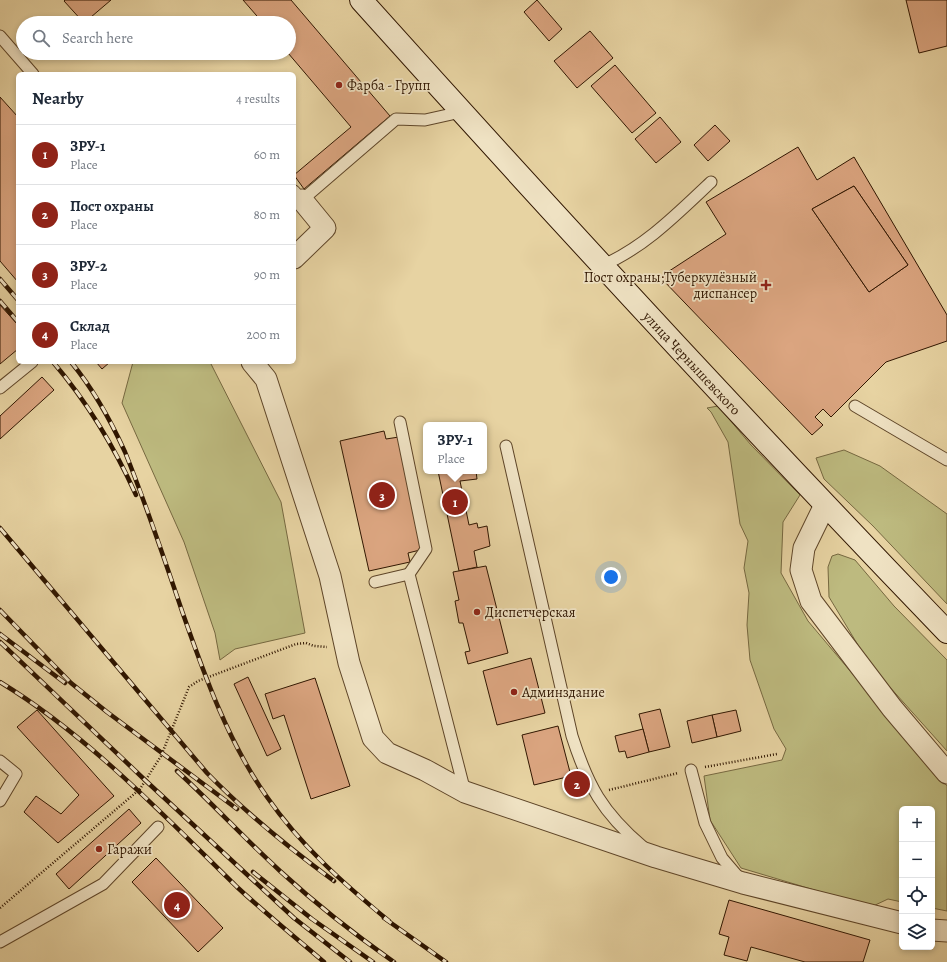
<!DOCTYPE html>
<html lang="en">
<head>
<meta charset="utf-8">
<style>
  body { margin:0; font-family:Alegreya,serif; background:#f2f2f3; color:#1f2937 }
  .controls { position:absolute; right:12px; bottom:12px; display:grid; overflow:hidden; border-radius:6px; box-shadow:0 2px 6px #0003 }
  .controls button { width:36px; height:36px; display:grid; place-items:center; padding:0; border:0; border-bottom:1px solid #e0e1e3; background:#fff; color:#1f2937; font:20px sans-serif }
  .you { position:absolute; left:611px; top:577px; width:14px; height:14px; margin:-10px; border:3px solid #fff; border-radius:50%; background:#1a73e8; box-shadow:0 0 0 6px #1a73e833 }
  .badge { display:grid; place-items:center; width:26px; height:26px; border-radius:50%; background:#8f2418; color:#fff; font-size:13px; font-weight:700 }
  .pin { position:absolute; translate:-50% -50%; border:2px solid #fff; box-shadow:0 1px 4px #0006 }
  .popup { position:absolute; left:423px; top:422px; width:64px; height:52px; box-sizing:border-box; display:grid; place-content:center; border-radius:6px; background:#fff; filter:drop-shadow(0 1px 3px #0005); font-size:13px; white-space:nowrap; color:#747a83 }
  .popup b { font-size:15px; color:#1f2937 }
  .popup::after { content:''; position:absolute; left:50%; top:100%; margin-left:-8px; border:8px solid transparent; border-top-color:#fff }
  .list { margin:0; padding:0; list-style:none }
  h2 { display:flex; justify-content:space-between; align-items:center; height:52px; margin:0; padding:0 16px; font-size:17px }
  h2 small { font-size:13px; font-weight:400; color:#747a83 }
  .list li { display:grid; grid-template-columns:26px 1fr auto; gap:12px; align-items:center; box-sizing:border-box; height:60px; padding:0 16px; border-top:1px solid #e0e1e3 }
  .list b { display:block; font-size:15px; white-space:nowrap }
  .list p { margin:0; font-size:13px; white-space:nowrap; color:#747a83 }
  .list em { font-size:13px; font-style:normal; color:#747a83 }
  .icon { flex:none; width:22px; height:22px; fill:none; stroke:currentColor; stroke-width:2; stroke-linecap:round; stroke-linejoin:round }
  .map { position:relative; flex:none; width:947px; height:962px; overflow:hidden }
  .search { position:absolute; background:#fff; box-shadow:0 2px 6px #0003; left:16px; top:16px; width:280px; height:44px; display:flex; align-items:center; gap:10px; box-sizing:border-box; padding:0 14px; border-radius:22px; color:#747a83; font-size:15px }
  .panel { position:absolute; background:#fff; box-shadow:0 2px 6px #0003; left:16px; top:72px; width:280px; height:292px; border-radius:6px }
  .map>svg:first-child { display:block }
</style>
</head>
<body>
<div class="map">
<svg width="947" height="962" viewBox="0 0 947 962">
  <rect width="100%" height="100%" fill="#e7d3a2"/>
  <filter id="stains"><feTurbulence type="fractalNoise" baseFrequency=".005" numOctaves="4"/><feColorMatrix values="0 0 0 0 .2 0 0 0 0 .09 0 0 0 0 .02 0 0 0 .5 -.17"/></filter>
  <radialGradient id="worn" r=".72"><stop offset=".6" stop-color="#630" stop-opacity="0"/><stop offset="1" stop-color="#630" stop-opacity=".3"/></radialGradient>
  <!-- green -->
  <g fill="#bdba7f" stroke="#766840">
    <path d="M 133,362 L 210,362 L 281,502 L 305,633 L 235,649 L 220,660 L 215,633 L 184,542 L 122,403 Z"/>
    <path d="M 718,406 L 751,445 L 800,495 L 783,522 L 781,573 L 808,621 L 947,786 L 947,911 L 932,908 L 932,809 L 902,809 L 902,902 L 888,899 L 871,907 L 741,868 L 710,820 L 704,776 L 782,760 L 786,749 L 774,729 L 750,660 L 747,625 L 749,593 L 744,568 L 748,541 L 740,524 L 728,442 L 711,412 L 707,408 Z"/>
    <path d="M 844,450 L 880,466 L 947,514 L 947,604 L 873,526 L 824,479 L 816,458 Z"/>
    <path d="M 838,554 L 855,560 L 894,606 L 947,660 L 947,751 L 870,665 L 829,597 L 828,567 L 832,556 Z"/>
  </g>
  <!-- building -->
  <g fill="#dba580" stroke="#301600" fill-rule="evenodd">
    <path d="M 65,0 L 111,0 L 84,23 L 64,1 Z"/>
    <path d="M 243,0 L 291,0 L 390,116 L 304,189 L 294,175 L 351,127 L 288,53 L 289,23 L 263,23 Z"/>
    <path d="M 537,0 L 562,29 L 549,41 L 524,12 Z"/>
    <path d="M 906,0 L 947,0 L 947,46 L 919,53 Z"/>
    <path d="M 590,31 L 613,58 L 577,88 L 554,61 Z"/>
    <path d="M 615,65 L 656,113 L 632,133 L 591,86 Z"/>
    <path d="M 0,97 L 18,117 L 18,282 L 0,261 Z"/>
    <path d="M 660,117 L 681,142 L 656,163 L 635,139 Z"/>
    <path d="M 715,125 L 730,141 L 708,161 L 694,145 Z"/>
    <path d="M 798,147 L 817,180 L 854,157 L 947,315 L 947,341 L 886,362 L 831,417 L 823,409 L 815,417 L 823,425 L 812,435 L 660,277 L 726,234 L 706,202 ZM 854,186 L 908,265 L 869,292 L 812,209 Z"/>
    <path d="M 854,186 L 908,265 L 869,292 L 812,209 Z"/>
    <path d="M 0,305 L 18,325 L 18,349 L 0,364 Z"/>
    <path d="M 96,362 L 110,362 L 102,369 Z"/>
    <path d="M 42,377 L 54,390 L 0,439 L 0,416 Z"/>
    <path d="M 384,431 L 386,439 L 399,437 L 424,549 L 408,553 L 410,562 L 369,571 L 340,441 Z"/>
    <path d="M 438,471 L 476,471 L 477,479 L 460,481 L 469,525 L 477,523 L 478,528 L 487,526 L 490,546 L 474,551 L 477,567 L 459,571 Z"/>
    <path d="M 486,566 L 508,653 L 468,664 L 465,652 L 470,651 L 463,623 L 459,623 L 455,601 L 459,600 L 453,572 Z"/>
    <path d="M 531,658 L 545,713 L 497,725 L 483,671 Z"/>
    <path d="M 248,677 L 281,749 L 267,756 L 234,684 Z"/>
    <path d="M 315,678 L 350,786 L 311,799 L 284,715 L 273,719 L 265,694 Z"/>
    <path d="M 660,709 L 670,747 L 649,752 L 639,714 Z"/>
    <path d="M 37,710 L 114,796 L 58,843 L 24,812 L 36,796 L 61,814 L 79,795 L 17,727 Z"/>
    <path d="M 736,710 L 741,731 L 717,737 L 712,715 Z"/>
    <path d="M 712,715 L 717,737 L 692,743 L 687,721 Z"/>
    <path d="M 558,726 L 571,776 L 534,785 L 522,735 Z"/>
    <path d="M 643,729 L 649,752 L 627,758 L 625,751 L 619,752 L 615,736 Z"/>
    <path d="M 572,781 L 581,781 L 582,791 L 573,792 Z"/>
    <path d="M 129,809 L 141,823 L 69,889 L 56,874 Z"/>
    <path d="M 156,858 L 223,928 L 198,952 L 132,882 Z"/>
    <path d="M 729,900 L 870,940 L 863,962 L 805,962 L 751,947 L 747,961 L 724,955 L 729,937 L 719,934 Z"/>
  </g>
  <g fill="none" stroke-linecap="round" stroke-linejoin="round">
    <defs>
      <g id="service">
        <path d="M 0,36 L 33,74"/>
        <path d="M 294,191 L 302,200 L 396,119 L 425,120 L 461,112"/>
        <path d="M 601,266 C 644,248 678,213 711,182"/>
        <path d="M 0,388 L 32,362"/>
        <path d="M 855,406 L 947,460"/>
        <path d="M 400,422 L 426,549 L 409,574 L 465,792"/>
        <path d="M 506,446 L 572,736 C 588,786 602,812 643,847"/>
        <path d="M 375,582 L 409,574"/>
        <path d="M 0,761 L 16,774 L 0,801"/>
        <path d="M 691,770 L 705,823 L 722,858 L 740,879"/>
        <path d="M 0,942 L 103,884 L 158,827"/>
      </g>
      <g id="minor">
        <path d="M 294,258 L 325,228 L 302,200"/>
        <path d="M 252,362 L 266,379 L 330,576 L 349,663 L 373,738 L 387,753 L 425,770 L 465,792 L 656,857 L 743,883 L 902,923"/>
        <path d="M 825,505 L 804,548 L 801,570 L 811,601 L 892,708 L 947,773"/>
        <path d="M 932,930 L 947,931"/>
      </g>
      <path id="secondary" d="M 361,0 C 553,214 748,425 947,632"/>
    </defs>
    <!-- service casing -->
    <use href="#service" stroke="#5e4528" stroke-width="13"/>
    <!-- minor casing -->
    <use href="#minor" stroke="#5e4528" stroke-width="23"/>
    <!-- secondary casing -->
    <use href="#secondary" stroke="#301600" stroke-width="24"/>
    <!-- path -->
    <g stroke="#301600" stroke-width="2.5" stroke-dasharray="1 2" stroke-linecap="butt">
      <path d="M 705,767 L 777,754"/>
      <path d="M 609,790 L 678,773"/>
      <path d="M 0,908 L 140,789 L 161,756 L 189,687 L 198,681 L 296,644 L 306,643 L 314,646 L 327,647"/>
    </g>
    <!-- service -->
    <use href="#service" stroke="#efe2c3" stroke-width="11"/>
    <!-- minor -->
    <use href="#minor" stroke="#efe2c3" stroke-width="21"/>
    <!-- secondary -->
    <use href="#secondary" stroke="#efe2c3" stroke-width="22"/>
    <defs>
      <g id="rail">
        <path d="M 0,279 L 18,300"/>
        <path d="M 0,301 L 18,322"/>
        <path d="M 53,362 C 88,403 114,446 136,495"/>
        <path d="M 71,362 C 94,390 110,419 125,452 C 146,504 164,558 182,611 C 204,674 228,742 267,797 C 301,846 344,884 389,921"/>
        <path d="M 0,528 L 207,773 C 246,813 289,848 334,881"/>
        <path d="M 0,610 L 71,683 L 107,712 L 237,809"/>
        <path d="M 0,634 L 65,683"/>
        <path d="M 0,642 L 146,781 L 294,918 L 350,962"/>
        <path d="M 0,682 C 90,737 162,814 237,887 C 265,913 295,937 324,962"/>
        <path d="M 177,771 C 212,803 244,838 280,871 C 316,904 354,934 394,962"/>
        <path d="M 253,872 L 312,919 L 373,962"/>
        <path d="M 384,918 L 446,962"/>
      </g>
    </defs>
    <!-- rail casing -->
    <use href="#rail" stroke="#301600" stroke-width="4.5"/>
    <!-- rail -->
    <use href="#rail" stroke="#efe2c3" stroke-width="3" stroke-dasharray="9" stroke-linecap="butt"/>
  </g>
  <!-- markers -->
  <g fill="#8f2418" stroke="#efe2c3" stroke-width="1.5">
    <circle cx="339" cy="85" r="4"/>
    <path d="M764 279h4v4h4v4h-4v4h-4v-4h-4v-4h4z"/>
    <circle cx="477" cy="612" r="4"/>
    <circle cx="514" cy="692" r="4"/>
    <circle cx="99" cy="849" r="4"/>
  </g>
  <g text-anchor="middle" stroke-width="3.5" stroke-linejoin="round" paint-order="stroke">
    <!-- poi labels -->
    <g font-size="14" fill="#301600" stroke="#efe2c3" text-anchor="start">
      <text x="347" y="90">Фарба - Групп</text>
      <text x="757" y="282" text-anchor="end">Пост охраны;Туберкулёзный<tspan x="757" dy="16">диспансер</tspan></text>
      <text x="485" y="617">Диспетчерская</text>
      <text x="522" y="697">Админздание</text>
      <text x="107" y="854">Гаражи</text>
    </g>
    <!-- street labels -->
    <g font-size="14" fill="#301600" stroke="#efe2c3">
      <text transform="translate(692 363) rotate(47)" y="5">улица Чернышевского</text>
    </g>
  </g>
  <rect width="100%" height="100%" filter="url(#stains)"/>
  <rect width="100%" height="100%" fill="url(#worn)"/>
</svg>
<div class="controls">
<button>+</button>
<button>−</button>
<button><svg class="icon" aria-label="locate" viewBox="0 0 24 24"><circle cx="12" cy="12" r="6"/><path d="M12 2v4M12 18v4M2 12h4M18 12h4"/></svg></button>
<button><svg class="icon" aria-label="layers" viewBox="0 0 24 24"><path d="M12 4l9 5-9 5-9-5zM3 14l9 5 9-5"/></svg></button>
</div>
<div class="you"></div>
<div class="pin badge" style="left:455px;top:502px">1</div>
<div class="popup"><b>ЗРУ-1</b>Place</div>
<div class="pin badge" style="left:577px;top:784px">2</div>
<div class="pin badge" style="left:382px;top:495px">3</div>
<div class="pin badge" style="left:177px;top:905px">4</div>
<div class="search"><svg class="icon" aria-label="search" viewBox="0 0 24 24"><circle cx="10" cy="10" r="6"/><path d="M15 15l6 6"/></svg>Search here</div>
<section class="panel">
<h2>Nearby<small>4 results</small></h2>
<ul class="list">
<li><span class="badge">1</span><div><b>ЗРУ-1</b><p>Place</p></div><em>60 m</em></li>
<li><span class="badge">2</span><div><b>Пост охраны</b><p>Place</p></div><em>80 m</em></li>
<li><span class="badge">3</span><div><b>ЗРУ-2</b><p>Place</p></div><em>90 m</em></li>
<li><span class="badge">4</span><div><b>Склад</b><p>Place</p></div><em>200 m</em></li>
</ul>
</section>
</div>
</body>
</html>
